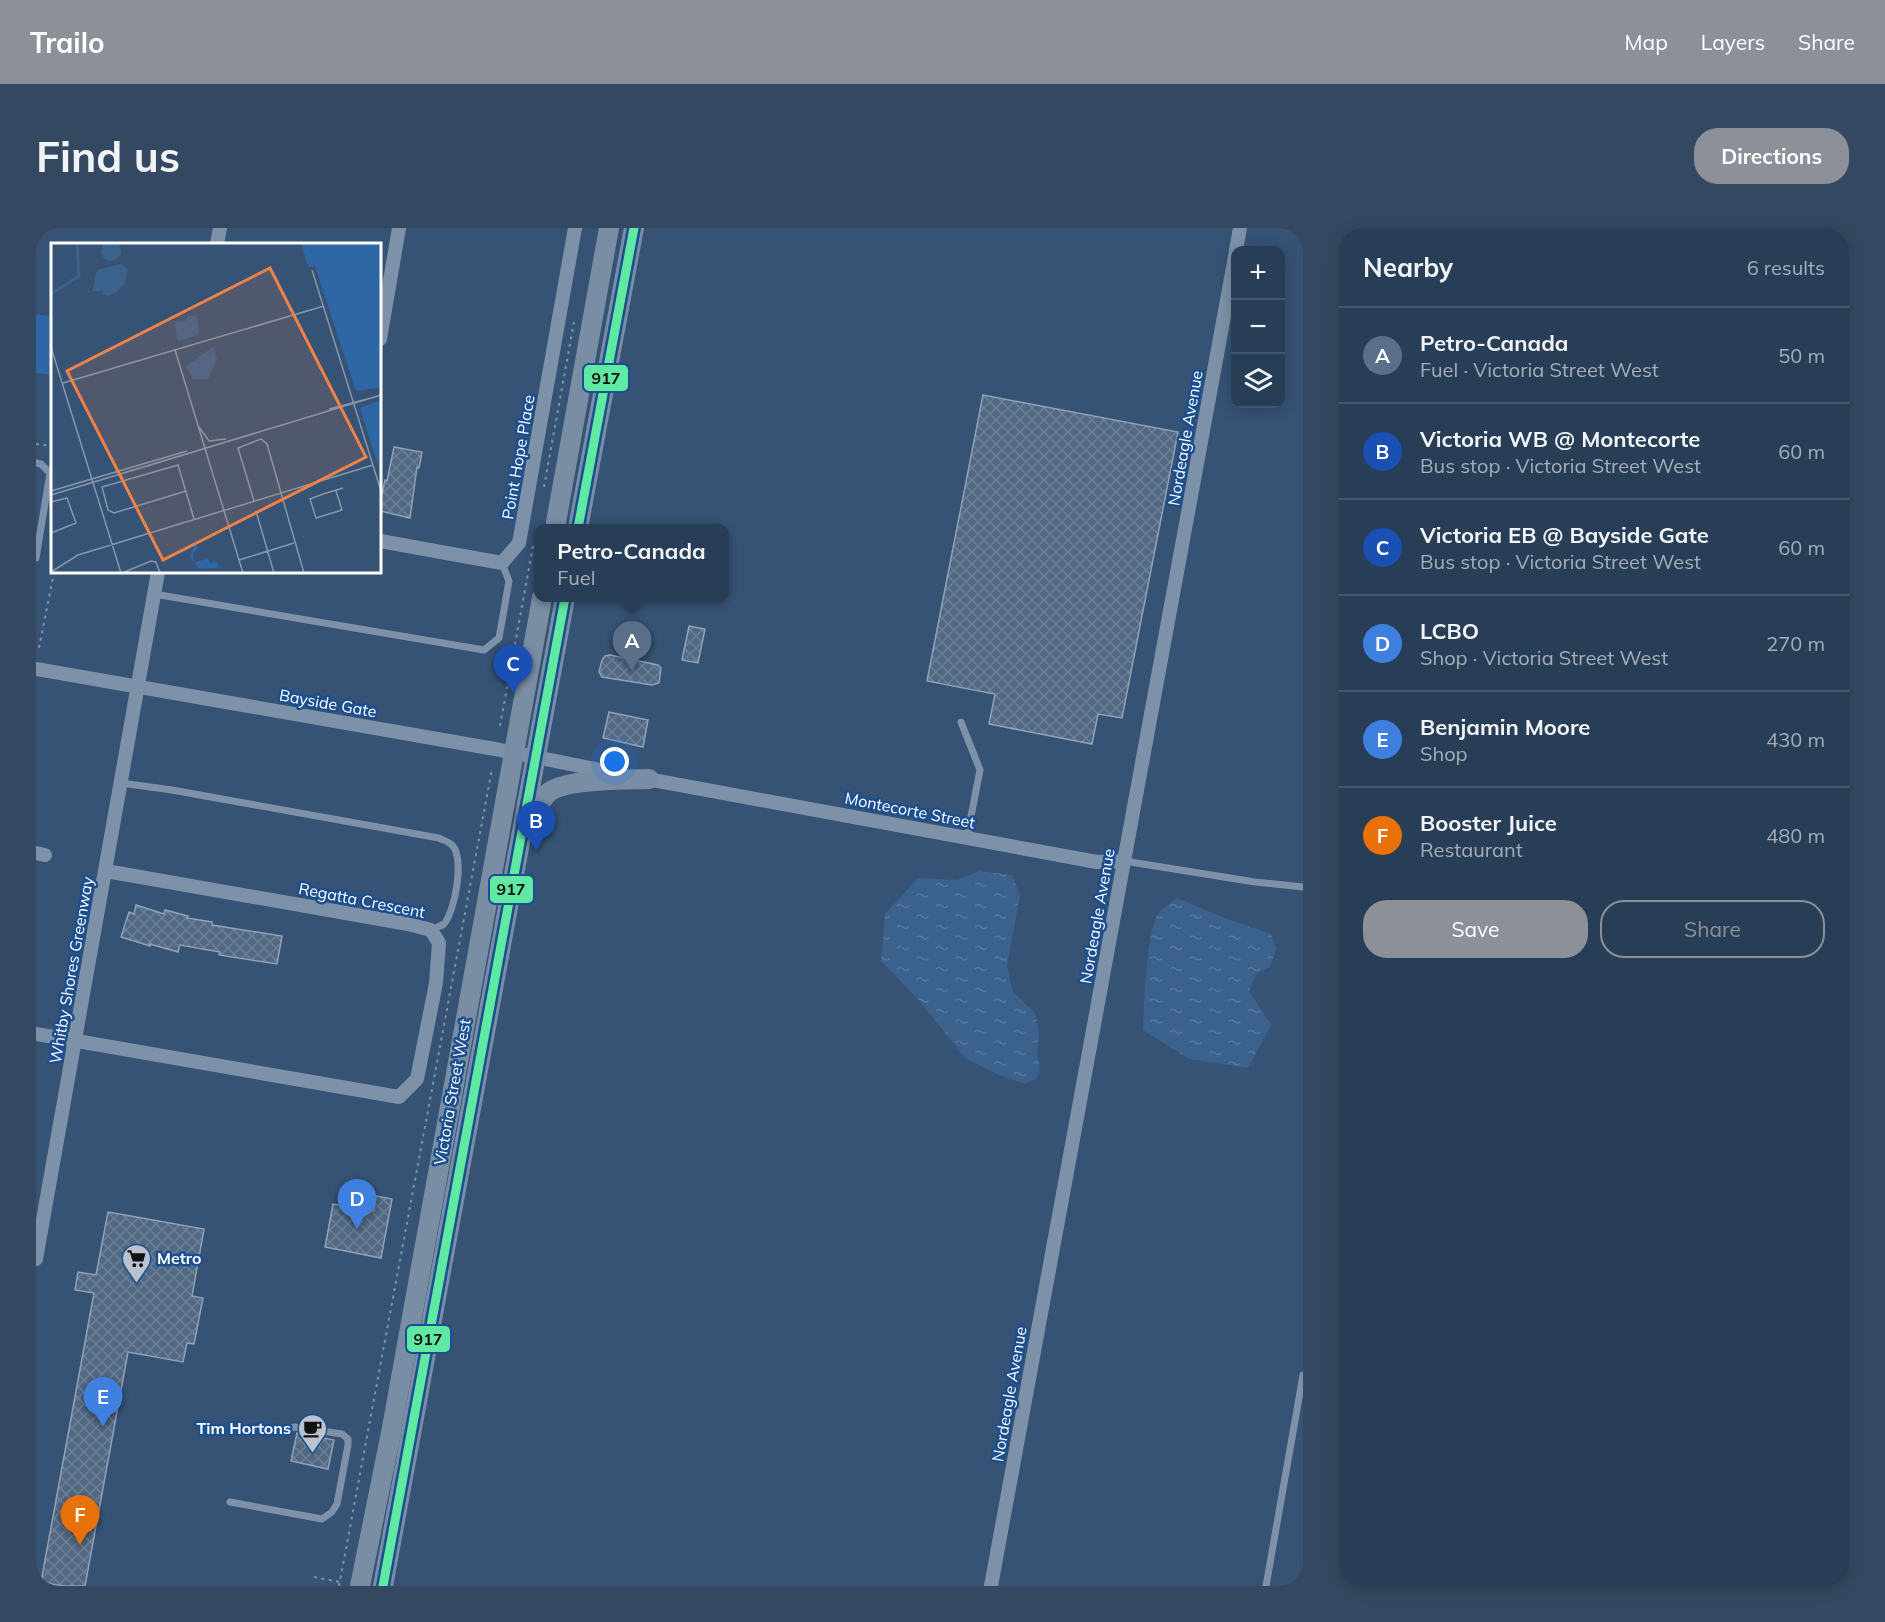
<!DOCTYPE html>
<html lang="en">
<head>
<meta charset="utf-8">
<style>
  body { margin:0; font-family:Mulish,sans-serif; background:#344961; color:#f1f3f6 }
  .controls { position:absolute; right:18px; top:18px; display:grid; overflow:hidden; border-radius:12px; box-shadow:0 3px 15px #0003 }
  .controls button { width:54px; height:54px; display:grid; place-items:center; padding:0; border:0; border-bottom:2px solid #44576d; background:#283e57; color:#f1f3f6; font:30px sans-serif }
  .you { position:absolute; left:579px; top:534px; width:21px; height:21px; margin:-15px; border:4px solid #fff; border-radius:50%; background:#1a73e8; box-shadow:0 0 0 9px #1a73e833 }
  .badge { display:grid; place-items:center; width:39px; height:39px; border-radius:50%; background:#8c9099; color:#fff; font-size:20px; font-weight:700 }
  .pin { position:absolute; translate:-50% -50px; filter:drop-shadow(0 2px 3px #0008) }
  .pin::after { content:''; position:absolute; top:32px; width:21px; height:18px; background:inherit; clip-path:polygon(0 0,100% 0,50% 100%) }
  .popup { position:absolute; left:498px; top:296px; width:195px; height:78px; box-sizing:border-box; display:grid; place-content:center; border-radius:12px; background:#283e57; filter:drop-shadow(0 2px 4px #0005); font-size:20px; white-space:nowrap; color:#a5aeba }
  .popup b { font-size:22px; color:#f1f3f6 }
  .popup::after { content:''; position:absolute; left:50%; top:100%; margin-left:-12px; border:12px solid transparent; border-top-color:#283e57 }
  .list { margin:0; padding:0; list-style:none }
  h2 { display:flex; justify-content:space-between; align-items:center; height:78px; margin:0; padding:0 24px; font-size:26px }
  h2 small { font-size:20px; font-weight:400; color:#a5aeba }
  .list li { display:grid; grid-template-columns:39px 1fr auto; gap:18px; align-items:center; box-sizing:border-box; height:96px; padding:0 24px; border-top:2px solid #44576d }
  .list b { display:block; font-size:22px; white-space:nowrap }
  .list p { margin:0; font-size:20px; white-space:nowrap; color:#a5aeba }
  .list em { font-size:20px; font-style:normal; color:#a5aeba }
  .actions { display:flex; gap:12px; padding:18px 24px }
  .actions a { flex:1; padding:14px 0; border:2px solid #8c9099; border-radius:24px; text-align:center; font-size:21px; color:#8c9099 }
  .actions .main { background:#8c9099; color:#fff }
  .icon { flex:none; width:33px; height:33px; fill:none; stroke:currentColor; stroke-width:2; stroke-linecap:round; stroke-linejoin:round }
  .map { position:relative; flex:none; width:1267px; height:1358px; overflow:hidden; border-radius:24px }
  header { display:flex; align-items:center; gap:36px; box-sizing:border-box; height:84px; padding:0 30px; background:#8c9099; color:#fff }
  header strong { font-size:28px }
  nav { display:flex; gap:33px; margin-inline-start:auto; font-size:21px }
  .intro { display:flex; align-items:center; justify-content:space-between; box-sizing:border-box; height:144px; padding:0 36px }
  h1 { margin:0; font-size:42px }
  .button { padding:15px 27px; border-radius:24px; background:#8c9099; color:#fff; font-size:21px; font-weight:700 }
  main { display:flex; gap:36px; padding:0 36px }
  aside { flex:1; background:#283e57; border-radius:24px; box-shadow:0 3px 15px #0003 }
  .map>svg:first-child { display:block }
</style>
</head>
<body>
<header>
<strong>Trailo</strong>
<nav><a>Map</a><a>Layers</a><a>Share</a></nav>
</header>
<div class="intro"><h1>Find us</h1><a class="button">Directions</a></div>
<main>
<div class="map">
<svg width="1267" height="1358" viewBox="0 0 1267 1358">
  <defs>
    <pattern id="water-ripples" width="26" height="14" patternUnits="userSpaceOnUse" patternTransform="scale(1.5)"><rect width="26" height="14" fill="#3b618d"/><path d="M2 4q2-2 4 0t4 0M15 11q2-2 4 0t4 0" fill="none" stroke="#58799e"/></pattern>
    <pattern id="building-cross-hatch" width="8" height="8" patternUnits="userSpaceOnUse" patternTransform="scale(1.5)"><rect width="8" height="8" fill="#526984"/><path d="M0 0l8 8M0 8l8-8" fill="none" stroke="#6c8096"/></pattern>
  </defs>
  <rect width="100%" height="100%" fill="#365274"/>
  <!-- grass -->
  <path fill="#2f66a5" d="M 0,86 L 16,89 L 16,147 L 0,145 Z"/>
  <!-- water -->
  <g fill="url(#water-ripples)">
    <path d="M 943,643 L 976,647 L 984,667 L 971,738 L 977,764 L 999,785 L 1003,805 L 1001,824 L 1004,842 L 1000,851 L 989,856 L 963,847 L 929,830 L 882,771 L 845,733 L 849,686 L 882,650 L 921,652 Z"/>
    <path d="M 1141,670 L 1186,689 L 1235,706 L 1240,721 L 1234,739 L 1220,746 L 1213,763 L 1235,797 L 1212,840 L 1153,831 L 1107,802 C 1108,779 1110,700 1123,685 C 1127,679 1135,675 1141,670 Z"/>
  </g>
  <!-- building -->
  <g fill="url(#building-cross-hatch)" stroke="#92a2b6" stroke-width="1.5">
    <path d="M 947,167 L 1142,204 L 1086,490 L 1062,486 L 1056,516 L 953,496 L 959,466 L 891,453 Z"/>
    <path d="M 358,219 L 386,224 L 383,240 L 381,239 L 374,290 L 344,283 L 344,275 L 349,252 L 351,253 Z"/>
    <path d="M 653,398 L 669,401 L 662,435 L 646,432 Z"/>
    <path d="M 574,427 L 622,437 L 625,440 L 623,455 L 616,457 L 566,449 L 563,444 L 566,432 L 569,428 Z"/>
    <path d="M 573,484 L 612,492 L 607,519 L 567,510 Z"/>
    <path d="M 100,677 L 128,686 L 129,682 L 152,688 L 151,690 L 176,694 L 176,697 L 246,708 L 241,736 L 183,727 L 184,724 L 144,717 L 142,724 L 114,716 L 114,718 L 85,709 L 93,684 L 98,686 Z"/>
    <path d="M 340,968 L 356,971 L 345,1030 L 289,1019 L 297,976 L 338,983 Z"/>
    <path d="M 72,984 L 168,1001 L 156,1068 L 167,1070 L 158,1116 L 151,1115 L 147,1134 L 92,1124 L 49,1358 L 27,1358 L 5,1354 L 58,1065 L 39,1062 L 42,1044 L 60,1047 Z"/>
    <path d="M 261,1205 L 298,1212 L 292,1241 L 255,1233 Z"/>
  </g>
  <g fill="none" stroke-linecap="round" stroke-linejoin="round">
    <!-- path -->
    <g stroke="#7d92a8" stroke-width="2" stroke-dasharray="3 4.5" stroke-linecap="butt">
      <path d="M 0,216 L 16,218"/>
      <path d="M 508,259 L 538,94"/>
      <path d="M 3,420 L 18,344"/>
      <path d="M 464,498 L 497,318"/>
      <path d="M 278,1349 L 304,1354"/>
      <path d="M 303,1358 L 456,541"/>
    </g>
    <!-- lane -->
    <g stroke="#7d92a8" stroke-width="7">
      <path d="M 0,235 L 5,236 L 14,245 L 0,330"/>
      <path d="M 118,366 L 448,422 L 463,410 L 473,353 L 466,335"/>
      <path d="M 925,494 L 944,542 L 931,609"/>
      <path d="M 85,555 L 136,562 L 403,610 C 407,612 413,614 416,617 C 429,630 419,683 408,696 C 405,698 398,700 395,702"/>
      <path d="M 1088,633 L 1219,654 L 1267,659"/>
      <path d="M 194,1274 L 286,1291 L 296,1284 L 301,1276 L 312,1217 L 312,1211 L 306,1206 L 259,1199 L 245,1202"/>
      <path d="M 1230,1358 L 1267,1147"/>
    </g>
    <!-- street -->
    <g stroke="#7d92a8" stroke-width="14">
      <path d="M 181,16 L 184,0"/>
      <path d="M 1200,22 L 1204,0"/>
      <path d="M 344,111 L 363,0"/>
      <path d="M 344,313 L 466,335 L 483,315 L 539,0"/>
      <path d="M 0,441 L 459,521 L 584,546"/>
      <path d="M 606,550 L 1061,634 L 1088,633"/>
      <path d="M 0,625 L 9,627"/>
      <path d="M 0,806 L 363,869 L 381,851 L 400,755 L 403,715 L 395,702 L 372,696 L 70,643"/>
      <path d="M 0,1031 L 122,344"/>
      <path d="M 955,1358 L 1200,23"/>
    </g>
    <!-- secondary -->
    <g stroke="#798da4" stroke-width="20">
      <path d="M 519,300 L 573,0"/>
      <path d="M 542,300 L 598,0"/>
      <path d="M 494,600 C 497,588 502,575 511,566 C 526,550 590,552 613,551"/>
      <path d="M 324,1358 L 355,1205 L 506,370"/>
      <path d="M 347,1358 L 529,370"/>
    </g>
    <defs>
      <g id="bus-1">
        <path d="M 542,300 L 598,0"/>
        <path d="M 347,1358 L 529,370"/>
      </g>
    </defs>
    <!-- bus-1 casing -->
    <use href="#bus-1" stroke="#1b4f8f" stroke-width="14"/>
    <!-- bus-1 -->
    <use href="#bus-1" stroke="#60e9a3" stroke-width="9"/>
  </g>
  <!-- icons -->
  <defs>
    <symbol id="supermarket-pin" viewBox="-11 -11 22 30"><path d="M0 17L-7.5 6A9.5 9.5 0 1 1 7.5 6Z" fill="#b9c2ce" stroke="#1b4f8f"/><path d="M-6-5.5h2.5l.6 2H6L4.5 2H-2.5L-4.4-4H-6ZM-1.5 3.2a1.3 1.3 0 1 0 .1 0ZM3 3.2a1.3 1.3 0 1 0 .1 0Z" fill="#111"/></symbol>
    <symbol id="cafe-pin" viewBox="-11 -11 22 30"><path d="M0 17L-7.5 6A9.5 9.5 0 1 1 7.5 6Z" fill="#b9c2ce" stroke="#1b4f8f"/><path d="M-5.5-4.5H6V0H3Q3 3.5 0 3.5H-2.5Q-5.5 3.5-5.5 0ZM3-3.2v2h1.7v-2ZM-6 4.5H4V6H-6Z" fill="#111"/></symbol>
  </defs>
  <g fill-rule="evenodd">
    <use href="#supermarket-pin" x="84" y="1014" width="33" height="45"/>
    <use href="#cafe-pin" x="260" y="1184" width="33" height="45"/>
  </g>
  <g text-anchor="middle" stroke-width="5" stroke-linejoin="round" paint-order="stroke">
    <!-- street labels -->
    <g font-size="16" fill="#fff" stroke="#1b4f8f">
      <text transform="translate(1149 210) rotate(-80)" y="6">Nordeagle Avenue</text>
      <text transform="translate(482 229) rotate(-80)" y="6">Point Hope Place</text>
      <text transform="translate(292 475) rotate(10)" y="6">Bayside Gate</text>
      <text transform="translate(874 582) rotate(11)" y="6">Montecorte Street</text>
      <text transform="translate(326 672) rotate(11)" y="6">Regatta Crescent</text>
      <text transform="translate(1061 688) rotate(-80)" y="6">Nordeagle Avenue</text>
      <text transform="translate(35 742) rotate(-80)" y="6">Whitby Shores Greenway</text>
      <text transform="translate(416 864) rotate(-80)" y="6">Victoria Street West</text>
      <text transform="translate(973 1166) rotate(-80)" y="6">Nordeagle Avenue</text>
    </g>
    <!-- poi labels -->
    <g font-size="16" font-weight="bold" fill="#fff" stroke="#1b4f8f" text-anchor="start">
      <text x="121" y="1036">Metro</text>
      <text x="255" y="1206" text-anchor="end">Tim Hortons</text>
    </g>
  </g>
  <!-- overview -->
  <g transform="translate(15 15)">
    <rect width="330" height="330" fill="#365274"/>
    <path d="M 250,0 L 330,0 L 330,144 L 305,148 L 264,23 L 257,24 ZM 330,157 L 330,231 L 309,165 ZM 143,300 L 148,305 L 142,310 L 143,320 L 157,315 L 159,320 L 166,318 L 168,324 L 177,324 L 148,326 L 139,314 Z" fill="#2f66a5"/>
    <path d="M50 8a10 10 0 1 1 20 0a10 10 0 1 1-20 0ZM 70,21 L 77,26 L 74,40 L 66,49 L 57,53 L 51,51 L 53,48 L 41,48 L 46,27 ZM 137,73 L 146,73 L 148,91 L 129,98 L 126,96 L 124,79 L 134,78 ZM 162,104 L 166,116 L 157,136 L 142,136 L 135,123 Z" fill="#3b618d"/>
    <path fill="none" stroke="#3b618d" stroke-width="3" d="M 0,51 L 28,33 L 26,0"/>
    <path fill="none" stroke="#8697ac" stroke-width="1.5" d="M 261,27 L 330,248M 0,104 L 70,330M 124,107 L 192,330M 12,140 L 273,63M 278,166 L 324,154M 148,184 L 158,198 L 175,196M 0,248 L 136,208M 135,248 L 63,270 L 57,267 L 51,244 L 127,222 L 143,276M 285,248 L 291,267 L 265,275 L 259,256 L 272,251 L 292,245M 0,252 L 330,152M 203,258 L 187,205 L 210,196 L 216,201 L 253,330M 0,259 L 16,255 L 25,280 L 0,290M 205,268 L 223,330M 188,317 L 243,300M 0,329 L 27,312 L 322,222M 71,330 L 100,318 L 105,319 L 109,330"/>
    <path fill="#ee8249" fill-opacity="0.15" stroke="#ee8249" stroke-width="3" d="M 219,25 L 315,214 L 112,317 L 16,128 Z"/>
    <rect width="330" height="330" fill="none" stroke="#fff" stroke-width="3"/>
  </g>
  <g stroke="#1b4f8f" stroke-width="2">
    <rect x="547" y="136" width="46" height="28" rx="6" fill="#60e9a3"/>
    <rect x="453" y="647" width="45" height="29" rx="6" fill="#60e9a3"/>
    <rect x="370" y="1097" width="45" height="28" rx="6" fill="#60e9a3"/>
  </g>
  <g font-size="16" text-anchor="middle" font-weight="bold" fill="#111">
    <text x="570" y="156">917</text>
    <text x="475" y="667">917</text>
    <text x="392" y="1117">917</text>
  </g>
</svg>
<div class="controls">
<button>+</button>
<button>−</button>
<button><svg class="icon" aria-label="layers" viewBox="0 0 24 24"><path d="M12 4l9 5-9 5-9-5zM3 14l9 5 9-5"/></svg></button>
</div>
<div class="you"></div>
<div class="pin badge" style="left:596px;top:443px;background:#5c6f8a">A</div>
<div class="popup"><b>Petro-Canada</b>Fuel</div>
<div class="pin badge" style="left:500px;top:623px;background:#1a4fb4">B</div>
<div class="pin badge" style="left:477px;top:466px;background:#1a4fb4">C</div>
<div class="pin badge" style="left:321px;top:1001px;background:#3f7fe0">D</div>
<div class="pin badge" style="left:67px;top:1199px;background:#3f7fe0">E</div>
<div class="pin badge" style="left:44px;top:1317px;background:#e8710a">F</div>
</div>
<aside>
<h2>Nearby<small>6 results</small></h2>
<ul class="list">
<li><span class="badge" style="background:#5c6f8a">A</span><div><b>Petro-Canada</b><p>Fuel · Victoria Street West</p></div><em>50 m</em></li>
<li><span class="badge" style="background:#1a4fb4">B</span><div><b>Victoria WB @ Montecorte</b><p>Bus stop · Victoria Street West</p></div><em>60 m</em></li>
<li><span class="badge" style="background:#1a4fb4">C</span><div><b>Victoria EB @ Bayside Gate</b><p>Bus stop · Victoria Street West</p></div><em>60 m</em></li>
<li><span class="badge" style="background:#3f7fe0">D</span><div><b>LCBO</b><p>Shop · Victoria Street West</p></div><em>270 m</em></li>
<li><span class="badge" style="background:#3f7fe0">E</span><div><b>Benjamin Moore</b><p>Shop</p></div><em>430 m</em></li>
<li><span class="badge" style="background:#e8710a">F</span><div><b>Booster Juice</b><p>Restaurant</p></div><em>480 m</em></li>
</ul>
<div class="actions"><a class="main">Save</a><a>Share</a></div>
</aside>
</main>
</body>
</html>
